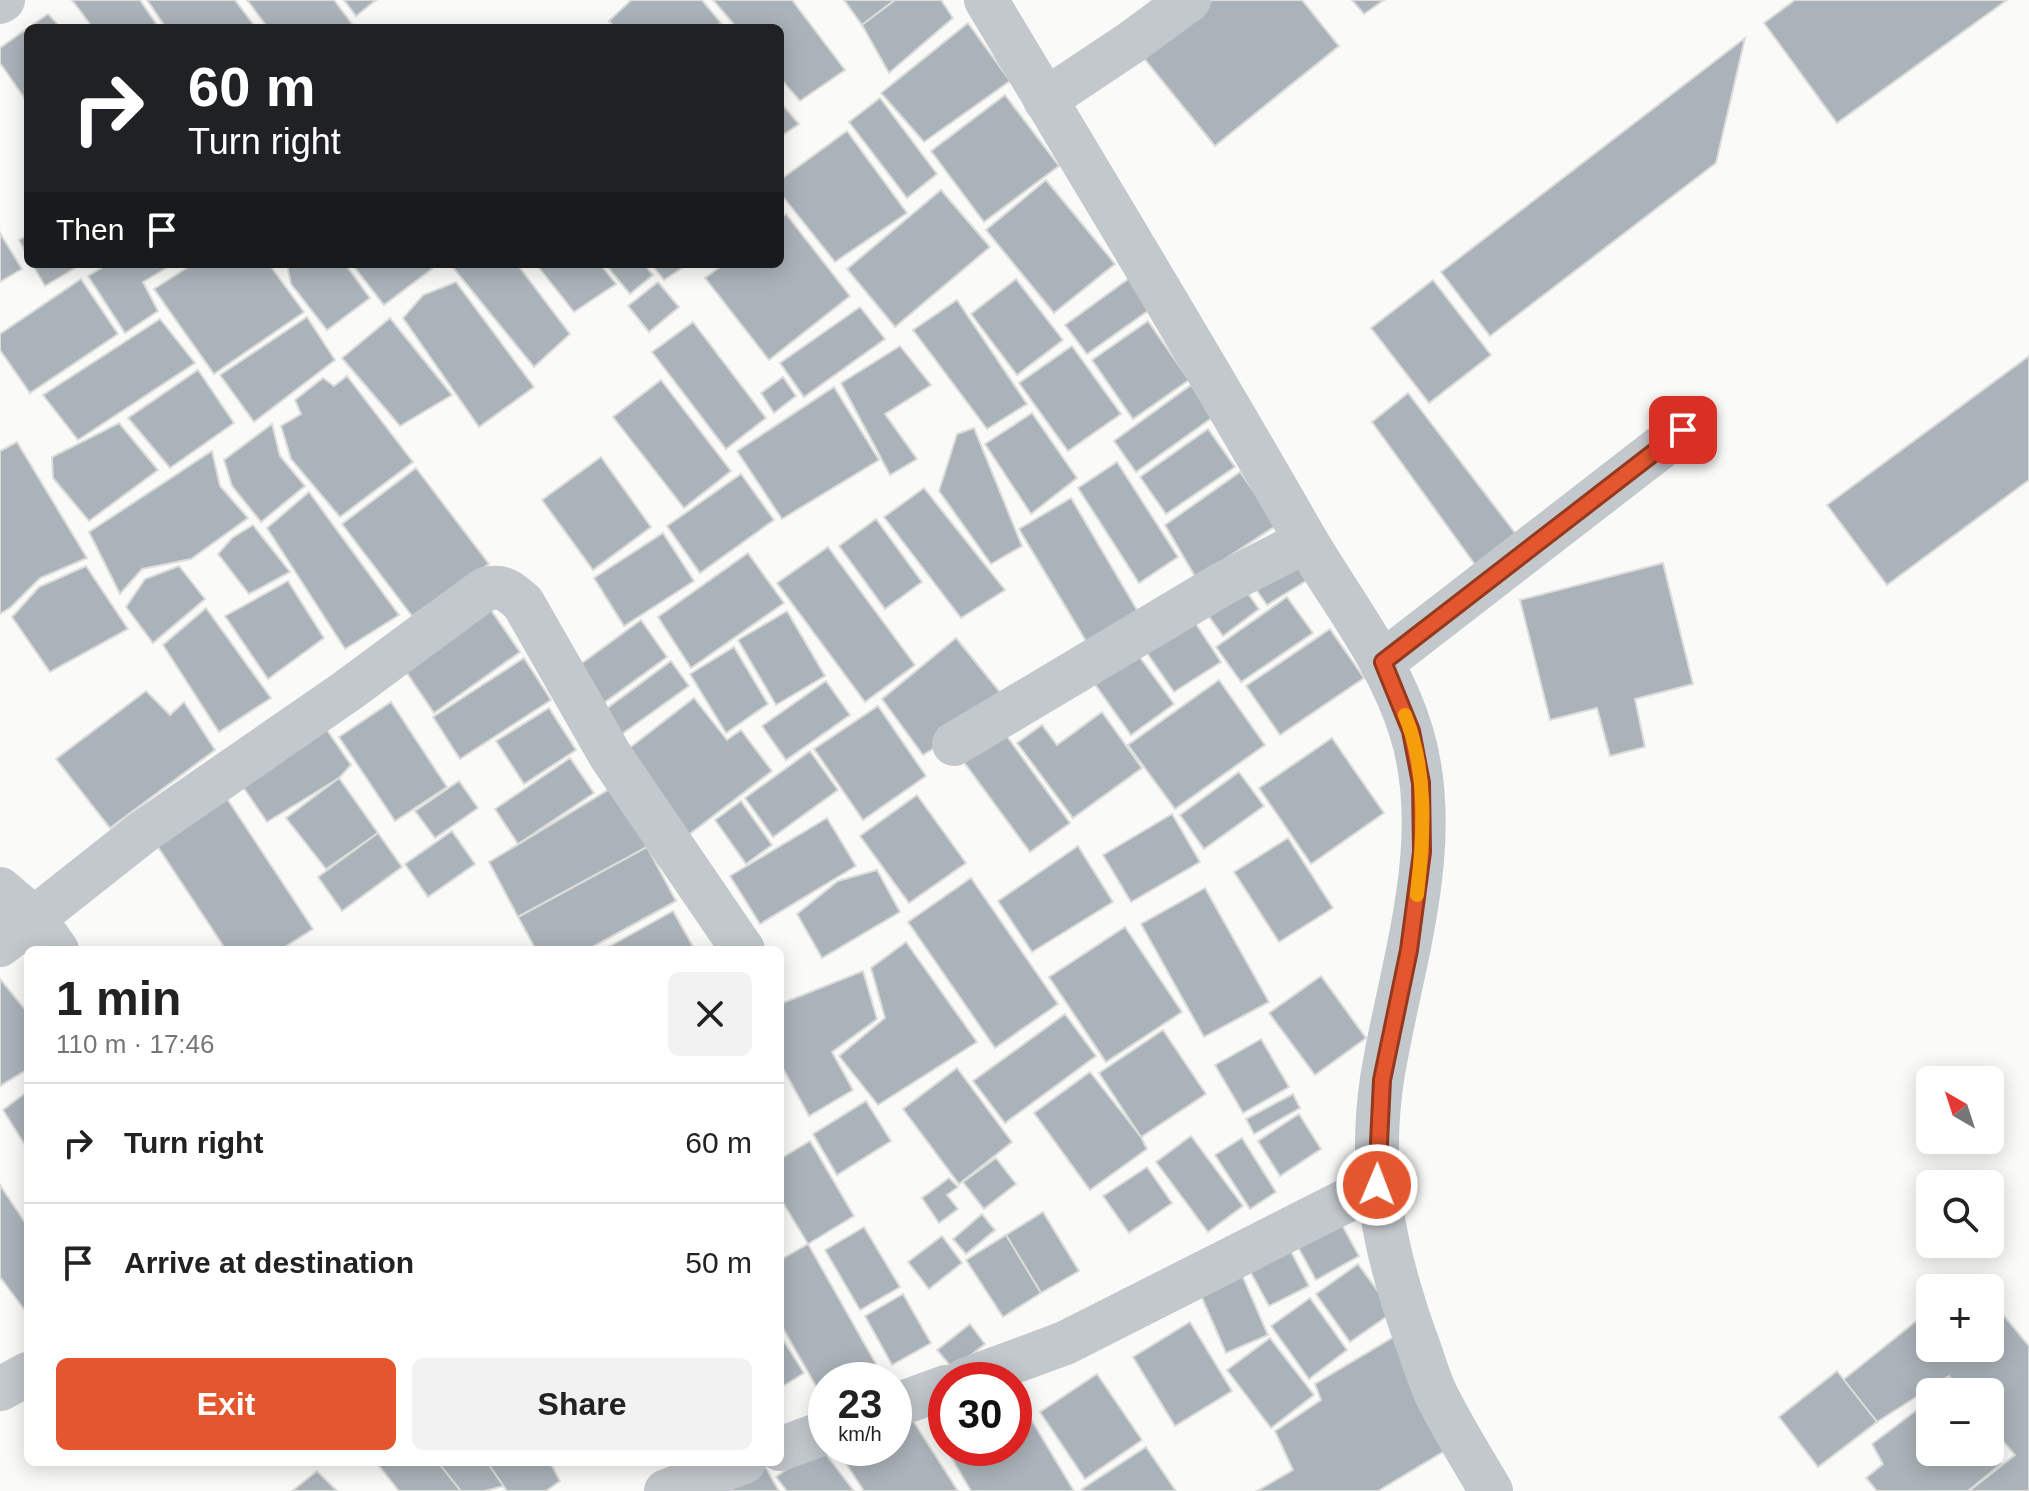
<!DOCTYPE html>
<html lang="en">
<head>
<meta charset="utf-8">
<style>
  body { margin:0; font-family:Helvetica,sans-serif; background:#f2f2f2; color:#222; height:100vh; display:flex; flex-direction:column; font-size:30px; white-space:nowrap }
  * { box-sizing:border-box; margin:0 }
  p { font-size:26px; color:#767676 }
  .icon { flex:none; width:44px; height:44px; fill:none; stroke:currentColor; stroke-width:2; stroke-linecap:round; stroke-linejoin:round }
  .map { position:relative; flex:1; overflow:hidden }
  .side { position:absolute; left:24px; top:946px; width:760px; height:520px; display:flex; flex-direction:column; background:#fff; border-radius:12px; box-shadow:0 4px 20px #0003 }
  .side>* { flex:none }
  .guide { position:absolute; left:24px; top:24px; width:760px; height:244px; border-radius:12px; box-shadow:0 4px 20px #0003; background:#202124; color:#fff; overflow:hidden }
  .needle { width:52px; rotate:321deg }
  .controls { position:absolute; left:1916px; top:1066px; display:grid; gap:16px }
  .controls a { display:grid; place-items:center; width:88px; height:88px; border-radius:12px; background:#fff; box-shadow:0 4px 20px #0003; font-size:40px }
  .speed { position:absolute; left:808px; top:1362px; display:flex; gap:16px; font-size:40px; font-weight:700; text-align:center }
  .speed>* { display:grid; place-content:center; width:104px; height:104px; border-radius:50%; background:#fff; box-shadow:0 4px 20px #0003; line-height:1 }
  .speed small { font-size:20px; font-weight:400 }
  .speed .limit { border:12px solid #d22; background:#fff; color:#111 }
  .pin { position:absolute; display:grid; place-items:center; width:68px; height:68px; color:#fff; margin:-34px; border-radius:16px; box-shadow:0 4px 12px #0006 }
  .me { position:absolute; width:88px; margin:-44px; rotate:1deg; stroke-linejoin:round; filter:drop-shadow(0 0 6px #0008) }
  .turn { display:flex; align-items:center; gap:28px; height:168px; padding:0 32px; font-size:36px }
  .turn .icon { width:104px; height:104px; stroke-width:2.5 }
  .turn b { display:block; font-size:56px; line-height:68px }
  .then { display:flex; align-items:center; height:76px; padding:0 32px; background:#0003; gap:16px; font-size:30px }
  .round { display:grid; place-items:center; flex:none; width:84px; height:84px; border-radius:12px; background:#f2f2f2 }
  .head { display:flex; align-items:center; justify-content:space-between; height:136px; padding:0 32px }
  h1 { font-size:48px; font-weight:700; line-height:60px }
  .button { display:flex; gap:16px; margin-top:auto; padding:16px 32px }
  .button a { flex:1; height:92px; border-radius:12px; background:#e4572e; color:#fff; font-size:32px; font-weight:700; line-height:92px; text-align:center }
  .button a+a { background:#f2f2f2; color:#222 }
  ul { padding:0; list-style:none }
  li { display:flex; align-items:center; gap:24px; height:120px; padding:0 32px; border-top:2px solid #e0e0e0 }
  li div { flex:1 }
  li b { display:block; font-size:30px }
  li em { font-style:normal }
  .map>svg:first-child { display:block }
</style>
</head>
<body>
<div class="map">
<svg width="2029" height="1491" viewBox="0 0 2029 1491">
  <rect width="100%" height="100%" fill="#fafaf8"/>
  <g fill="#aab3b9" stroke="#dcdcda" stroke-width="2">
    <polygon points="72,0 140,0 159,28 93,28"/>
    <polygon points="147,0 235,0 256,28 166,28"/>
    <polygon points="247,0 334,0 355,28 268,28"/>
    <polygon points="344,0 376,0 356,16"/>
    <polygon points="631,0 702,0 721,23 714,28 615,28 609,21"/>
    <polygon points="713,0 792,0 845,70 800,101 780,78 780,28 737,28"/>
    <polygon points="844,0 895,0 862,25"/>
    <polygon points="895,0 941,0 953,18 889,73 862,25"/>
    <polygon points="1212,0 1302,0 1339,46 1215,146 1142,56"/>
    <polygon points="1352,0 1384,0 1364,14"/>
    <polygon points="1795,0 2007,0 1837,123 1764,23"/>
    <polygon points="48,14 61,28 28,28"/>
    <polygon points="968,23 1010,81 924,142 881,93"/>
    <polygon points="28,28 28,103 0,63 0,48"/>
    <polygon points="1745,38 1716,163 1490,336 1441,272"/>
    <polygon points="1005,95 1059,166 984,222 931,151"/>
    <polygon points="880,98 937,174 907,198 849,122"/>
    <polygon points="780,102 799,124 780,137"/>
    <polygon points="847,131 907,213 835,262 780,193 780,180"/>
    <polygon points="1046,180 1115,264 1054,313 986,230"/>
    <polygon points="941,190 990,247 895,327 847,269"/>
    <polygon points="786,214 850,296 769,360 705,278 724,264 780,264 780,219"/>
    <polygon points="0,233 22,269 0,282"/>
    <polygon points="28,235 28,257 19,240"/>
    <polygon points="32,264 82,264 45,286"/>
    <polygon points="108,264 173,264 143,282 158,311 125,333 88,276"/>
    <polygon points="193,264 269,264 304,312 214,374 154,289"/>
    <polygon points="287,264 345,264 370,298 327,330 291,284"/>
    <polygon points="352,264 428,264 432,269 384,305"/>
    <polygon points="450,264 517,264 570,334 534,367"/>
    <polygon points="536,264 600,264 616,284 574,312"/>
    <polygon points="605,264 644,264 653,275 630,294"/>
    <polygon points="651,264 683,264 685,266 664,280"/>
    <polygon points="1131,277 1152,308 1087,354 1065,325"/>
    <polygon points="81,279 118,334 30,393 0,350 0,334"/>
    <polygon points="1016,279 1063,340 1017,375 971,314"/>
    <polygon points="1433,280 1491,355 1429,403 1371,328"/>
    <polygon points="456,282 534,387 479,427 403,318 423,295"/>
    <polygon points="658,282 679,307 649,332 628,306"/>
    <polygon points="957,300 1027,404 987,429 913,330"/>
    <polygon points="860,307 885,339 804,397 780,363"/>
    <polygon points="307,317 335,360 254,422 220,375"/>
    <polygon points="390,318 452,395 400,426 342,358"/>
    <polygon points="160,319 195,363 78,440 43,395"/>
    <polygon points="1148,321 1189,380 1133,419 1092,360"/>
    <polygon points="693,322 766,418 726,449 652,352"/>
    <polygon points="900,346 931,385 885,414 917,459 890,475 841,383"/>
    <polygon points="1072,346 1121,414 1068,451 1019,383"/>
    <polygon points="2029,356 2029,480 1887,585 1827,505"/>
    <polygon points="198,370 234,423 170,468 128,418"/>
    <polygon points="347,376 413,462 340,517 291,459 281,426 301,414 295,400 323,378 334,386"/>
    <polygon points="783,377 796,396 774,413 761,393"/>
    <polygon points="661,380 731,471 684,508 613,417"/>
    <polygon points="1191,385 1213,417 1136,472 1114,441"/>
    <polygon points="834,387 879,460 782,519 737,451"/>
    <polygon points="1408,393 1519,538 1476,566 1372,422"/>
    <polygon points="1032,413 1077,478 1031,514 985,444"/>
    <polygon points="119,423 158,470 89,521 53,478 52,457"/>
    <polygon points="272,424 280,456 305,486 261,522 232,486 224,460"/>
    <polygon points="974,428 1022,546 991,564 939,491 957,434"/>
    <polygon points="1208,429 1235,467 1166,514 1140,477"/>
    <polygon points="17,442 87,558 40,578 11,607 0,614 0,451"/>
    <polygon points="212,451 220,486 248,518 191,559 142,569 120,594 89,532"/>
    <polygon points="601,457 651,527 593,570 542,500"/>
    <polygon points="1117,462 1178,557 1139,583 1078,488"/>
    <polygon points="416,468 489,564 412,616 342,524"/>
    <polygon points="1240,472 1277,525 1196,578 1165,525"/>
    <polygon points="741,474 774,520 700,573 667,526"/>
    <polygon points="924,488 1005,590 961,618 884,517"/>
    <polygon points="309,492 399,615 345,649 267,528"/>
    <polygon points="1071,498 1140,615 1089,646 1019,529"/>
    <polygon points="876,519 922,582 885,609 839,546"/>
    <polygon points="253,525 290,572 249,594 218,554 232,538"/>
    <polygon points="663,533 694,581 624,626 594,578"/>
    <polygon points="828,547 915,665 865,702 777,583"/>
    <polygon points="748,553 784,603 691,668 658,617"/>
    <polygon points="1291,558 1309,579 1267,605 1251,582"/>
    <polygon points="1663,563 1693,684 1635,699 1645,747 1610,756 1597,708 1550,720 1520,600"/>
    <polygon points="86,566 128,629 50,672 12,617 39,587"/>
    <polygon points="179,566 205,599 153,643 126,607 145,579"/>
    <polygon points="288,581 324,638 268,679 225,616"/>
    <polygon points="1241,584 1259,609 1223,636 1205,611"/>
    <polygon points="1287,597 1313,633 1241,682 1216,647"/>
    <polygon points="484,600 520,652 434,713 398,660"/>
    <polygon points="206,608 271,698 219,732 163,645"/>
    <polygon points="787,611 825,676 776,705 738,640"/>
    <polygon points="641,620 667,657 601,705 574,669"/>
    <polygon points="1194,621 1221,662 1174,692 1147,653"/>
    <polygon points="1330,629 1364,678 1280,735 1246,686"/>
    <polygon points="956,638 1008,702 923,755 882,699"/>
    <polygon points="734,647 768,704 726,733 690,674"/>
    <polygon points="1133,648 1174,704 1131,735 1091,679"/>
    <polygon points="524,658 551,700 460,759 433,717"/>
    <polygon points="671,661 689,686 619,736 602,712"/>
    <polygon points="1219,680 1265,745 1175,809 1128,745"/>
    <polygon points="826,681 850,715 786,760 762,726"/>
    <polygon points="146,691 170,715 184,702 215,750 110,828 56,759"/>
    <polygon points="694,698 727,740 741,730 772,771 687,836 623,753"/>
    <polygon points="391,702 447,787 395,821 339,737"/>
    <polygon points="878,706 926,776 863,820 814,749"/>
    <polygon points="549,708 576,750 524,784 496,741"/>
    <polygon points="1102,712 1142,768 1073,818 1017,743 1042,725 1057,745"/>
    <polygon points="318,717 351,765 339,778 267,822 241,784"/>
    <polygon points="1003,731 1070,823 1030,852 963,761"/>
    <polygon points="1332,738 1384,813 1311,864 1259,788"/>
    <polygon points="810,751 838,790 773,837 745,798"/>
    <polygon points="570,758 594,793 518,844 495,809"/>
    <polygon points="1239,772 1264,806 1204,849 1180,815"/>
    <polygon points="339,778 378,833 326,869 286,818"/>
    <polygon points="459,781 478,808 435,838 415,811"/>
    <polygon points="613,787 647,847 518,917 489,862"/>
    <polygon points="224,794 313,929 280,950 226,950 154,841"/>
    <polygon points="917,795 966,863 909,903 860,836"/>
    <polygon points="741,801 772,845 746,864 715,820"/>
    <polygon points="1172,814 1200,862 1131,902 1103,855"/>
    <polygon points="827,818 856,866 760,924 730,876"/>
    <polygon points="452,831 475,864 428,897 405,864"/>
    <polygon points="378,833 402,867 342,911 318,877"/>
    <polygon points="1288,838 1333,908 1279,942 1234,872"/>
    <polygon points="1078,846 1113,902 1032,952 998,901"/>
    <polygon points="647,847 676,901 587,950 536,950 518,917"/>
    <polygon points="877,870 900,912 822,958 797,914 838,881"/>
    <polygon points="971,878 1058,1004 995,1048 908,922"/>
    <polygon points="1205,888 1269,1002 1204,1037 1141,924"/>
    <polygon points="673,911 695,950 603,950"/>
    <polygon points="1125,927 1182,1012 1106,1062 1049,977"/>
    <polygon points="906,942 977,1042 878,1105 839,1056 885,1018 871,968"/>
    <polygon points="863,971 877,1019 832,1052 853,1090 809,1116 780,1063 780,1004"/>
    <polygon points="1321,976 1366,1038 1315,1075 1269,1013"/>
    <polygon points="0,979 28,1013 28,1069 0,1086"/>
    <polygon points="1065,1014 1096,1056 1005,1123 973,1081"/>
    <polygon points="1163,1030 1206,1094 1141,1137 1099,1073"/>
    <polygon points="1261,1039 1289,1087 1243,1113 1215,1065"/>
    <polygon points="957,1068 1012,1142 959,1184 903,1109"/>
    <polygon points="1090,1072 1141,1137 1147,1149 1090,1190 1034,1113"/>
    <polygon points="28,1091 28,1150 3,1110"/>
    <polygon points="1293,1094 1300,1108 1254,1134 1246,1119"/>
    <polygon points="866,1101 891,1141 837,1175 813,1134"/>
    <polygon points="1299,1114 1321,1149 1280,1176 1258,1141"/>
    <polygon points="1191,1136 1243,1206 1208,1232 1156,1162"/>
    <polygon points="1242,1138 1276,1192 1250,1209 1215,1155"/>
    <polygon points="810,1141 854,1216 808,1244 780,1198 780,1159"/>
    <polygon points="996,1158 1016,1184 984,1209 963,1182"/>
    <polygon points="1147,1167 1172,1203 1129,1233 1103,1196"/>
    <polygon points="949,1178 958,1187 947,1195 958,1209 939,1223 922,1198"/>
    <polygon points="0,1185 28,1227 27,1313 0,1277"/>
    <polygon points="1043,1212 1079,1271 1041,1293 1006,1235"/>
    <polygon points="982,1214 995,1230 966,1254 953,1239"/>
    <polygon points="1336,1214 1359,1256 1316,1280 1293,1238"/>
    <polygon points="864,1227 900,1287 860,1310 825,1250"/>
    <polygon points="1006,1235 1041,1293 1003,1317 966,1260"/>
    <polygon points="942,1236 962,1263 929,1289 908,1262"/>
    <polygon points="1286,1242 1309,1286 1269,1306 1245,1262"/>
    <polygon points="808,1244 876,1364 847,1380 826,1380 826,1392 821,1395 780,1323 780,1260"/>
    <polygon points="1358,1264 1393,1312 1350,1342 1316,1294"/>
    <polygon points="1238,1266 1268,1335 1226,1353 1196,1284"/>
    <polygon points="1971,1277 1981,1288 1958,1288"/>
    <polygon points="903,1294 931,1343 892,1365 865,1316"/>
    <polygon points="1310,1298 1347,1350 1309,1379 1271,1326"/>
    <polygon points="1990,1299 2029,1346 2029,1491 1969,1491 2015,1455 1990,1426 1990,1392 1962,1392 1949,1376 1877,1422 1843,1380 1930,1310 1930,1348 1990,1348"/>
    <polygon points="1190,1322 1232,1391 1175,1426 1133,1357"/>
    <polygon points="970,1324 985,1344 953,1369 937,1350"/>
    <polygon points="780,1335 804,1373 780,1388"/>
    <polygon points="1397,1335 1451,1447 1378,1491 1257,1491 1293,1470 1275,1431 1321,1400 1315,1384"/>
    <polygon points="1270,1338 1314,1395 1271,1428 1227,1370"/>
    <polygon points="1837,1371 1877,1422 1818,1467 1779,1417"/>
    <polygon points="1097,1374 1142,1440 1085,1479 1040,1412"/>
    <polygon points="1014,1391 1074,1491 971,1491 937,1433 946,1427 946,1448 1014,1448"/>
    <polygon points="1930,1400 1930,1452 1990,1450 2001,1464 1968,1491 1877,1491 1866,1478 1883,1464 1872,1444"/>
    <polygon points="912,1419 958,1491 864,1491 845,1462 868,1448 894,1448 894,1431"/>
    <polygon points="819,1445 854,1491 787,1491 776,1477"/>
    <polygon points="1146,1447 1176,1491 1084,1491 1082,1489"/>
    <polygon points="376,1462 438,1462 461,1491 399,1491"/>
    <polygon points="438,1462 487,1462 504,1486 485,1491 461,1491"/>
    <polygon points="487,1462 550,1462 560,1481 546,1491 507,1491"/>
    <polygon points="765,1466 779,1491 726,1491"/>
    <polygon points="317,1471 337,1491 292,1491"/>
  </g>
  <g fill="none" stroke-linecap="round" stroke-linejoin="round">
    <g stroke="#c3c8cc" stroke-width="44">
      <path d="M986 0C1093 179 1201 356 1304 537 1341 601 1389 659 1411 731 1446 844 1400 967 1382 1079 1368 1173 1384 1249 1415 1337 1423 1357 1428 1379 1438 1398 1454 1430 1473 1460 1491 1491"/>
      <polyline points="0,2 3,0"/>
      <polyline points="1045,100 1132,42 1189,0"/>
      <polyline points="1383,662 1683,430"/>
      <polyline points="954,744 1224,583 1306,541"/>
      <polyline points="0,889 34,918 57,950"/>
      <path d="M0 945 143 832 347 691 485 589C503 585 510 591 523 603L610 755 743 950"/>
      <polyline points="965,1380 1065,1343 1377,1185"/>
      <polyline points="0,1389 28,1374"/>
      <polyline points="894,1406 946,1387"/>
      <polyline points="780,1449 826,1432"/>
      <polyline points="666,1491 744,1462"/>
    </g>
  </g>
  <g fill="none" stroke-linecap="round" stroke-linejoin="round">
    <g stroke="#94391e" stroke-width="20">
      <polyline id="route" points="1377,1185 1382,1080 1409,950 1422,852 1421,783 1411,731 1383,662 1683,430"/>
    </g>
    <use href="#route" stroke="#e4572e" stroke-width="14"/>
    <path stroke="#f59e0b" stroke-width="14" d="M1405 715C1428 772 1424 836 1417 895"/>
  </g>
</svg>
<div class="controls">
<a><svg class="needle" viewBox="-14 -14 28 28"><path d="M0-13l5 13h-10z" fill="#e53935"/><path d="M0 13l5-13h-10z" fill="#767676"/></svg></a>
<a><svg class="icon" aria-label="search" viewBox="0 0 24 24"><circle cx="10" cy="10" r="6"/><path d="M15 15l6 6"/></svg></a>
<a>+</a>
<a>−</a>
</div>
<div class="speed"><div>23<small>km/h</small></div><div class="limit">30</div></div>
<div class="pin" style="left:1683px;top:430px;background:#d93025"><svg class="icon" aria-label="arrive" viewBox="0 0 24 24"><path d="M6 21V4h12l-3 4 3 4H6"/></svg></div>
<svg class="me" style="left:1377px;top:1185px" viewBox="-20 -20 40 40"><circle r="17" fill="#e4572e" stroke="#fff" stroke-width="3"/><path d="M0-11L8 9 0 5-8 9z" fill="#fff"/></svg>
<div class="guide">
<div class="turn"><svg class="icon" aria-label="right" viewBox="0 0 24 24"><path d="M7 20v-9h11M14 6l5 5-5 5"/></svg><div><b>60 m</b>Turn right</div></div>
<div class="then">Then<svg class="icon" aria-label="arrive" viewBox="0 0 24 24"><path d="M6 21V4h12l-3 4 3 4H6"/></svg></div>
</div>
<section class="side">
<div class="head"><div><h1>1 min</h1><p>110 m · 17:46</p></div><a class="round"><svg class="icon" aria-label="close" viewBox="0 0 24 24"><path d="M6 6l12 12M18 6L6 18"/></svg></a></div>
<ul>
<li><svg class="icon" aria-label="right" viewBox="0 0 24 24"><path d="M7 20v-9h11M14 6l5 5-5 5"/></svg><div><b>Turn right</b></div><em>60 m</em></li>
<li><svg class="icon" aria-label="arrive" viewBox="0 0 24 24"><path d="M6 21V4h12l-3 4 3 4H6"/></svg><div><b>Arrive at destination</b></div><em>50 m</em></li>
</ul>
<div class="button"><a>Exit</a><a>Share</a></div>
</section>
</div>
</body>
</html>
